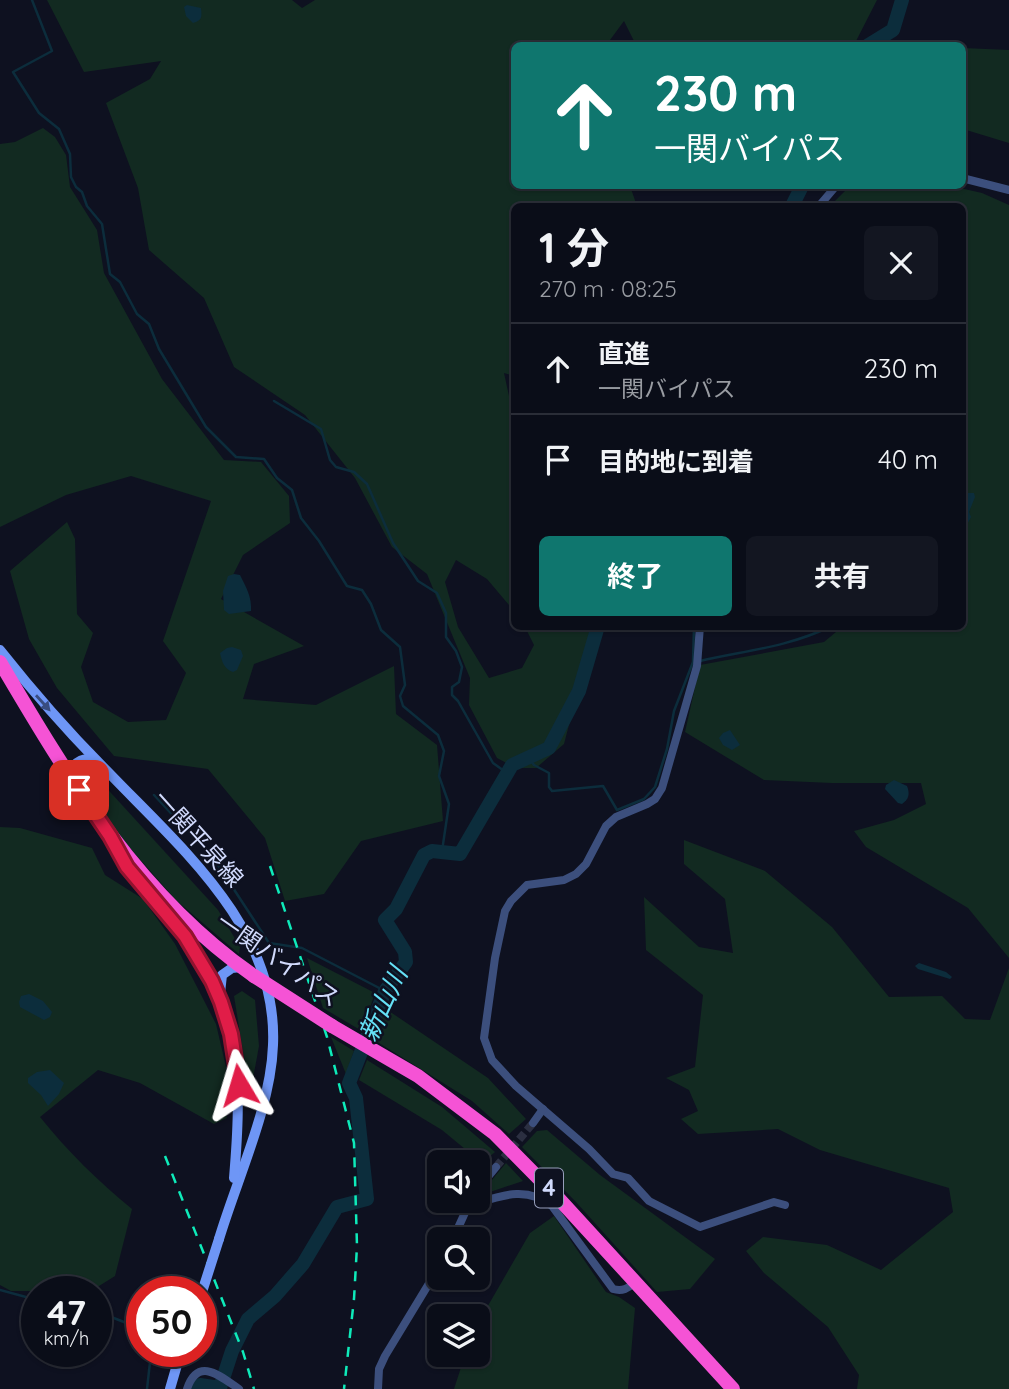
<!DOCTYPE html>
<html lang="ja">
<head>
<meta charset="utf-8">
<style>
  body { margin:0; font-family:Quicksand,"Noto Sans JP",sans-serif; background:#131621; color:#f1f3f6; height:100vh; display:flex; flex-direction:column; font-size:26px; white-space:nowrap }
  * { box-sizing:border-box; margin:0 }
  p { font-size:23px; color:#999ca2 }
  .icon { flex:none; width:38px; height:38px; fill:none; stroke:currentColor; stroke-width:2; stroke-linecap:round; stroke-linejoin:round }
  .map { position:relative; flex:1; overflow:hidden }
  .panel { position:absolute; left:511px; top:203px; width:455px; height:427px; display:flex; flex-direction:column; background:#0a0d18; border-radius:10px; box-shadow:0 2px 5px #0004,0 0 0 2px #2a2d37 }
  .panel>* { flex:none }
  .top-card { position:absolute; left:511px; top:42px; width:455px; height:147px; border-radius:10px; box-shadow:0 2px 5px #0004,0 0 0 2px #2a2d37; background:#0f766e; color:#fff; overflow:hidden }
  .fabs { position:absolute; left:427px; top:1150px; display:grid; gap:14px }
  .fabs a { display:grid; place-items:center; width:63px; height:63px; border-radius:10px; background:#0a0d18; box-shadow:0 2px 5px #0004,0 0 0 2px #2a2d37; font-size:35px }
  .speed { position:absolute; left:21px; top:1276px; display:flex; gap:14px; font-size:35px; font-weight:700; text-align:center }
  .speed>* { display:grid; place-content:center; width:91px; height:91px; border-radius:50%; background:#0a0d18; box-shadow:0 2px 5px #0004,0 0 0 2px #2a2d37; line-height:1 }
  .speed small { font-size:18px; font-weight:400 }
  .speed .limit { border:10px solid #d22; background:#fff; color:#111 }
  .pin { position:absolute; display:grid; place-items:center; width:60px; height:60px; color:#fff; margin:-30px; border-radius:14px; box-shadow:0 4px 10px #0006 }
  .me { position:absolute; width:77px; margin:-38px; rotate:353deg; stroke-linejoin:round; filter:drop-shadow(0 0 5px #0008) }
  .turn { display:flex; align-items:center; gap:24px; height:147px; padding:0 28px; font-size:32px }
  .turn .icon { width:91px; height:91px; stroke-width:2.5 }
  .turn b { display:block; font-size:49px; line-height:60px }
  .round { display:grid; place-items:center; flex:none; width:74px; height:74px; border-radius:10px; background:#131621 }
  .head { display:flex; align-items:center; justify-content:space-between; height:119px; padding:0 28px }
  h1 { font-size:42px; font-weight:700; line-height:52px }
  .action { display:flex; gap:14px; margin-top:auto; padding:14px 28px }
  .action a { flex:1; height:80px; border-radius:10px; background:#0f766e; color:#fff; font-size:28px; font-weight:700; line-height:80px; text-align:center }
  .action a+a { background:#131621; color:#f1f3f6 }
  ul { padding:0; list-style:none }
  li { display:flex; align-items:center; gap:21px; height:91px; padding:0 28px; border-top:2px solid #2a2d37 }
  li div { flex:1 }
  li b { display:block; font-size:26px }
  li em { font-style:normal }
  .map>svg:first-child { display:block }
</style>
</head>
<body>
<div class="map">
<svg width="1009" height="1389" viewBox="0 0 1009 1389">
  <rect width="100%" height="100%" fill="#0e1120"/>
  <g fill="#122a21">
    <polygon points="47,0 292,0 302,8 315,0 877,0 854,45 636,45 624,21 610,40 611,45 514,46 514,186 630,186 637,206 514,206 514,376 504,373 514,419 514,611 487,579 456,560 445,582 458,627 489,678 522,668 534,645 525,627 599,627 576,687 571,717 564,744 536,768 516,768 497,758 469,705 470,678 427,574 392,547 355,478 305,415 234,367 204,298 149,250 138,188 106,103 150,79 161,61 84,72"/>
    <polygon points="963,48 1009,50 1009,143 963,129"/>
    <polygon points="43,128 55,137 66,155 70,187 97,230 104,273 162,379 224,460 261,462 289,496 290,523 243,555 221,599 304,646 254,664 243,699 316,705 394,666 396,714 437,745 443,821 361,841 324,894 285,901 265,838 208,769 114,756 57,688 29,639 10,571 67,522 75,539 77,614 93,633 81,667 93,702 128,722 166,720 186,673 163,641 211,501 131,476 66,495 0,527 0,144 15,142"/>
    <polygon points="850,186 951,186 982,193 1009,205 1009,958 968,908 866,847 854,831 894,820 926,804 921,783 832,783 764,780 685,732 700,665 824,642 842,627 962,626 962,206 830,206"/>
    <polygon points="101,782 218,910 240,947 239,954 176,900 123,840 94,800 91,785"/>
    <path d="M0 827 20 828 92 848 105 875 143 899 175 944 216 1024 226 1067 223 1105 227 1118 214 1124 140 1083 98 1070 40 1117C68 1152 98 1181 132 1209L115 1276 91 1291H11L0 1285Z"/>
    <polygon points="684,840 765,871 832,927 889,997 942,996 965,1019 990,1020 1009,968 1009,1389 857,1389 859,1375 828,1327 764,1273 746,1251 763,1237 827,1245 881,1270 953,1212 949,1188 820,1150 778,1129 698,1134 681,1119 698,1111 689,1090 666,1078 695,1067 703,995 646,950 644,897 699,947 733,953 725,899 684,864"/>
    <polygon points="307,958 375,993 362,1031 323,1008"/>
    <polygon points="242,991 255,1000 259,1046 250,1095 234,996"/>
    <polygon points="386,1009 488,1078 526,1119 509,1134 472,1101 371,1038"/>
    <polygon points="331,1037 354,1051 346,1074"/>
    <polygon points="367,1060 442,1107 495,1152 482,1163 442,1130 359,1080"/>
    <polygon points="547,1130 600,1175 715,1259 690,1289 657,1292 576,1202 522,1147 537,1131"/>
    <polygon points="506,1163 523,1181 490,1192 486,1187"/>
    <polygon points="554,1216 606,1292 619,1297 635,1308 628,1389 454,1389 465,1355 478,1354 478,1323 530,1233"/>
  </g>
  <g fill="#0c2d3c">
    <path d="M187 5 201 8C202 18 202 20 193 23L186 16 184 7Z"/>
    <polygon points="966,493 974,493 975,497 969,512 971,517 963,532 963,497"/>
    <path d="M234 574 240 575C246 587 252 597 251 611L229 614 224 610 223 591 228 576Z"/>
    <path d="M232 647 241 650 243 656 237 670 233 672C224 669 222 662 220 653L227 648Z"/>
    <polygon points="730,730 740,745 732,750 723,745 719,738 723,733"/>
    <path d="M894 780 907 786C910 794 909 799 902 804L898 803 885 789 886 785Z"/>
    <polygon points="919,963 946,972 952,977 950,979 918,969 915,966"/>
    <polygon points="29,994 43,1001 52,1012 50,1017 44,1020 20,1007 19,1002 21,996"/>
    <polygon points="50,1070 64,1083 59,1094 48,1106 41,1095 28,1083 28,1078 37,1072"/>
  </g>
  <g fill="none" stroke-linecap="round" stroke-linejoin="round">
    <g stroke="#0c2d3c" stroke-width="2.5">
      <polyline points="32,0 52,51 13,72 39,113 59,129 70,154 71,177 76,187 82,192 87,206 102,224 110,274 120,282 137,314 149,324 159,349 206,427 236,457 264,459 277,478 292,490 301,518 319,541 347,586 362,590 371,604 381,630 400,647 405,685 400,696 403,706 438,735 444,751 439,776 449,804 442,851"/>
      <polyline points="274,401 321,429 330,460 336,467 354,472 367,484 393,543 418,581 437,593 446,613 446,637 456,651 462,667 459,682 452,687 452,695 458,701 493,763 507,773"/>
      <path d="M700 661C748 650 785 648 832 626"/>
      <polyline points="528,757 534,765 549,773 549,787 552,791 603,786 617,810 644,799 655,787 667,749 674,711 693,662 694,626"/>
      <polyline points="154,795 216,862 269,943 302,948 385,991"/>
      <polyline points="0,1290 37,1300"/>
      <polyline points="96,1311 134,1326 142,1333"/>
      <polyline points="147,1389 150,1362 148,1351"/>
    </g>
    <g stroke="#0c2d3c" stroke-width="14">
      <polyline points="867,46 893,30 902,0"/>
      <polyline points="792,206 802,186"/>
      <polyline points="195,1389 200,1385 220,1388 232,1351 248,1319 275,1296 303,1264 337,1207 367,1199 356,1098 349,1083 385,991 406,962 405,952 385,920 396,909 424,855 432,851 460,854 512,765 549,748 579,691 598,626"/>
    </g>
    <polyline stroke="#2b2f41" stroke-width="8" stroke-dasharray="8 4" stroke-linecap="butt" points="496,1167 533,1123"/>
    <g stroke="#3c4f7d" stroke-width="8">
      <polyline points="962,178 1009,190"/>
      <polyline points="819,206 836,186"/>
      <polyline points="700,626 697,666 662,788 655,799 647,804 616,817 606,826 586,864 576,874 564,880 527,885 511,901 505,911 495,958 484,1038 492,1060 516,1086 589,1149 613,1174 628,1178 649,1201 700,1227 774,1202 785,1205"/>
      <polyline points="533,1123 543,1109"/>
      <polyline points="478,1189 496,1167"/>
      <path d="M453 1239 468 1206C498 1197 525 1184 552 1206L613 1289C623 1292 628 1288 636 1282"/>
      <path d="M187 1389C198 1356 220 1376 239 1389"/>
      <polyline points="378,1389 379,1369 385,1356 439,1267"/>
    </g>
    <g stroke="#6e96f6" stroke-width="10">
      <path d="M0 650C34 693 70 734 109 773 182 849 278 929 273 1045 271 1107 237 1179 219 1239"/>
      <path d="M68 774C75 761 85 755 98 763"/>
      <path d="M119 852C136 884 164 907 185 936 242 1017 242 1084 234 1178"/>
      <polyline points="220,993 222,975 232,968 241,967"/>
      <polyline points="170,1389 181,1351"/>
    </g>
    <g stroke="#f553d5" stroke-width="14">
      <path d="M0 662C70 781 139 896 254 976"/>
      <polyline points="332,1026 418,1076 495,1134 560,1200 733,1389"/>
    </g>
    <g stroke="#0eebba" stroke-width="2.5" stroke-dasharray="10 9" stroke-linecap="butt">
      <polyline points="270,866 327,1037 354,1143 357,1246 354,1299 344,1389"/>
      <polyline points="165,1156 243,1352 254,1389"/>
    </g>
    <polyline stroke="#6e96f6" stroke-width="10" points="203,1289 219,1239"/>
    <polyline stroke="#f553d5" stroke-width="14" points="254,976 332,1026"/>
  </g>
  <defs><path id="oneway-solid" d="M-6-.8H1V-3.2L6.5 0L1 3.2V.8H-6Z" transform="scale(1.75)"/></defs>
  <use fill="#394d80" href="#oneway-solid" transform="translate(43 703) rotate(48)"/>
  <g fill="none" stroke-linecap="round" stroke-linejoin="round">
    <g stroke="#92132f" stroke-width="18">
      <polyline id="route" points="79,790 110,836 127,867 185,936 212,981 221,1002 231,1034 239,1085"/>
    </g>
    <use href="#route" stroke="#e11d48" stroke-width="12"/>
  </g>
  <g text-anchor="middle" stroke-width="5" stroke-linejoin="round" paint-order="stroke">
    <rect fill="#0e1120" stroke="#969eba" stroke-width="2" x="535" y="1168.5" width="28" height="39" rx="5"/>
    <g font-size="23" font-weight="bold" fill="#d1dafc">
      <text x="549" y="1196">4</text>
    </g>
    <g font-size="24" fill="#d1dafc" stroke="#0e1120">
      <text transform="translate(198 839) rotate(48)" y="8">一関平泉線</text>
      <text transform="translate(278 960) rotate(35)" y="8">一関バイパス</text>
    </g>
    <g font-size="26" font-style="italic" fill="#65e1f6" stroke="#0e1120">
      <text transform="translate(383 1004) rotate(-65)" y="9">新山川</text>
    </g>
  </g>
</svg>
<div class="fabs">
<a><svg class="icon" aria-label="sound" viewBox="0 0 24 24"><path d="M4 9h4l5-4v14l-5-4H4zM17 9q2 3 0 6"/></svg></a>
<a><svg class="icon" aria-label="search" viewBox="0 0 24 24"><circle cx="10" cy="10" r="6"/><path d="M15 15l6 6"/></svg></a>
<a><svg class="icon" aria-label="layers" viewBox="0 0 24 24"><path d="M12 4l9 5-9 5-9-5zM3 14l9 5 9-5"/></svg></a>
</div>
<div class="speed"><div>47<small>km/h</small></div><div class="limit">50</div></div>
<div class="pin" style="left:79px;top:790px;background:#d93025"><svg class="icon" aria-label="arrive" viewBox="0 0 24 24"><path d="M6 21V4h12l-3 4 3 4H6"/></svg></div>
<svg class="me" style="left:239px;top:1085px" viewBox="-20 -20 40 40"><path d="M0-17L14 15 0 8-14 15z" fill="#e11d48" stroke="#fff" stroke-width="4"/></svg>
<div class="top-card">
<div class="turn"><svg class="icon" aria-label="ahead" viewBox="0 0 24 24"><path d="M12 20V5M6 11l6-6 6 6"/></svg><div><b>230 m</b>一関バイパス</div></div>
</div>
<section class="panel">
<div class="head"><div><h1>1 分</h1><p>270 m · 08:25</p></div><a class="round"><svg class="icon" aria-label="close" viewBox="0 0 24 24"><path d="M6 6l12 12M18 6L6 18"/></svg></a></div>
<ul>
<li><svg class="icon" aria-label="ahead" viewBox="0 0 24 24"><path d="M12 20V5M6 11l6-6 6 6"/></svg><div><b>直進</b><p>一関バイパス</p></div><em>230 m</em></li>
<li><svg class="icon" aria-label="arrive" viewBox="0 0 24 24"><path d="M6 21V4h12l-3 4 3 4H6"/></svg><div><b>目的地に到着</b></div><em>40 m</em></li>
</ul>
<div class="action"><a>終了</a><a>共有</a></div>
</section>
</div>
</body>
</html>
